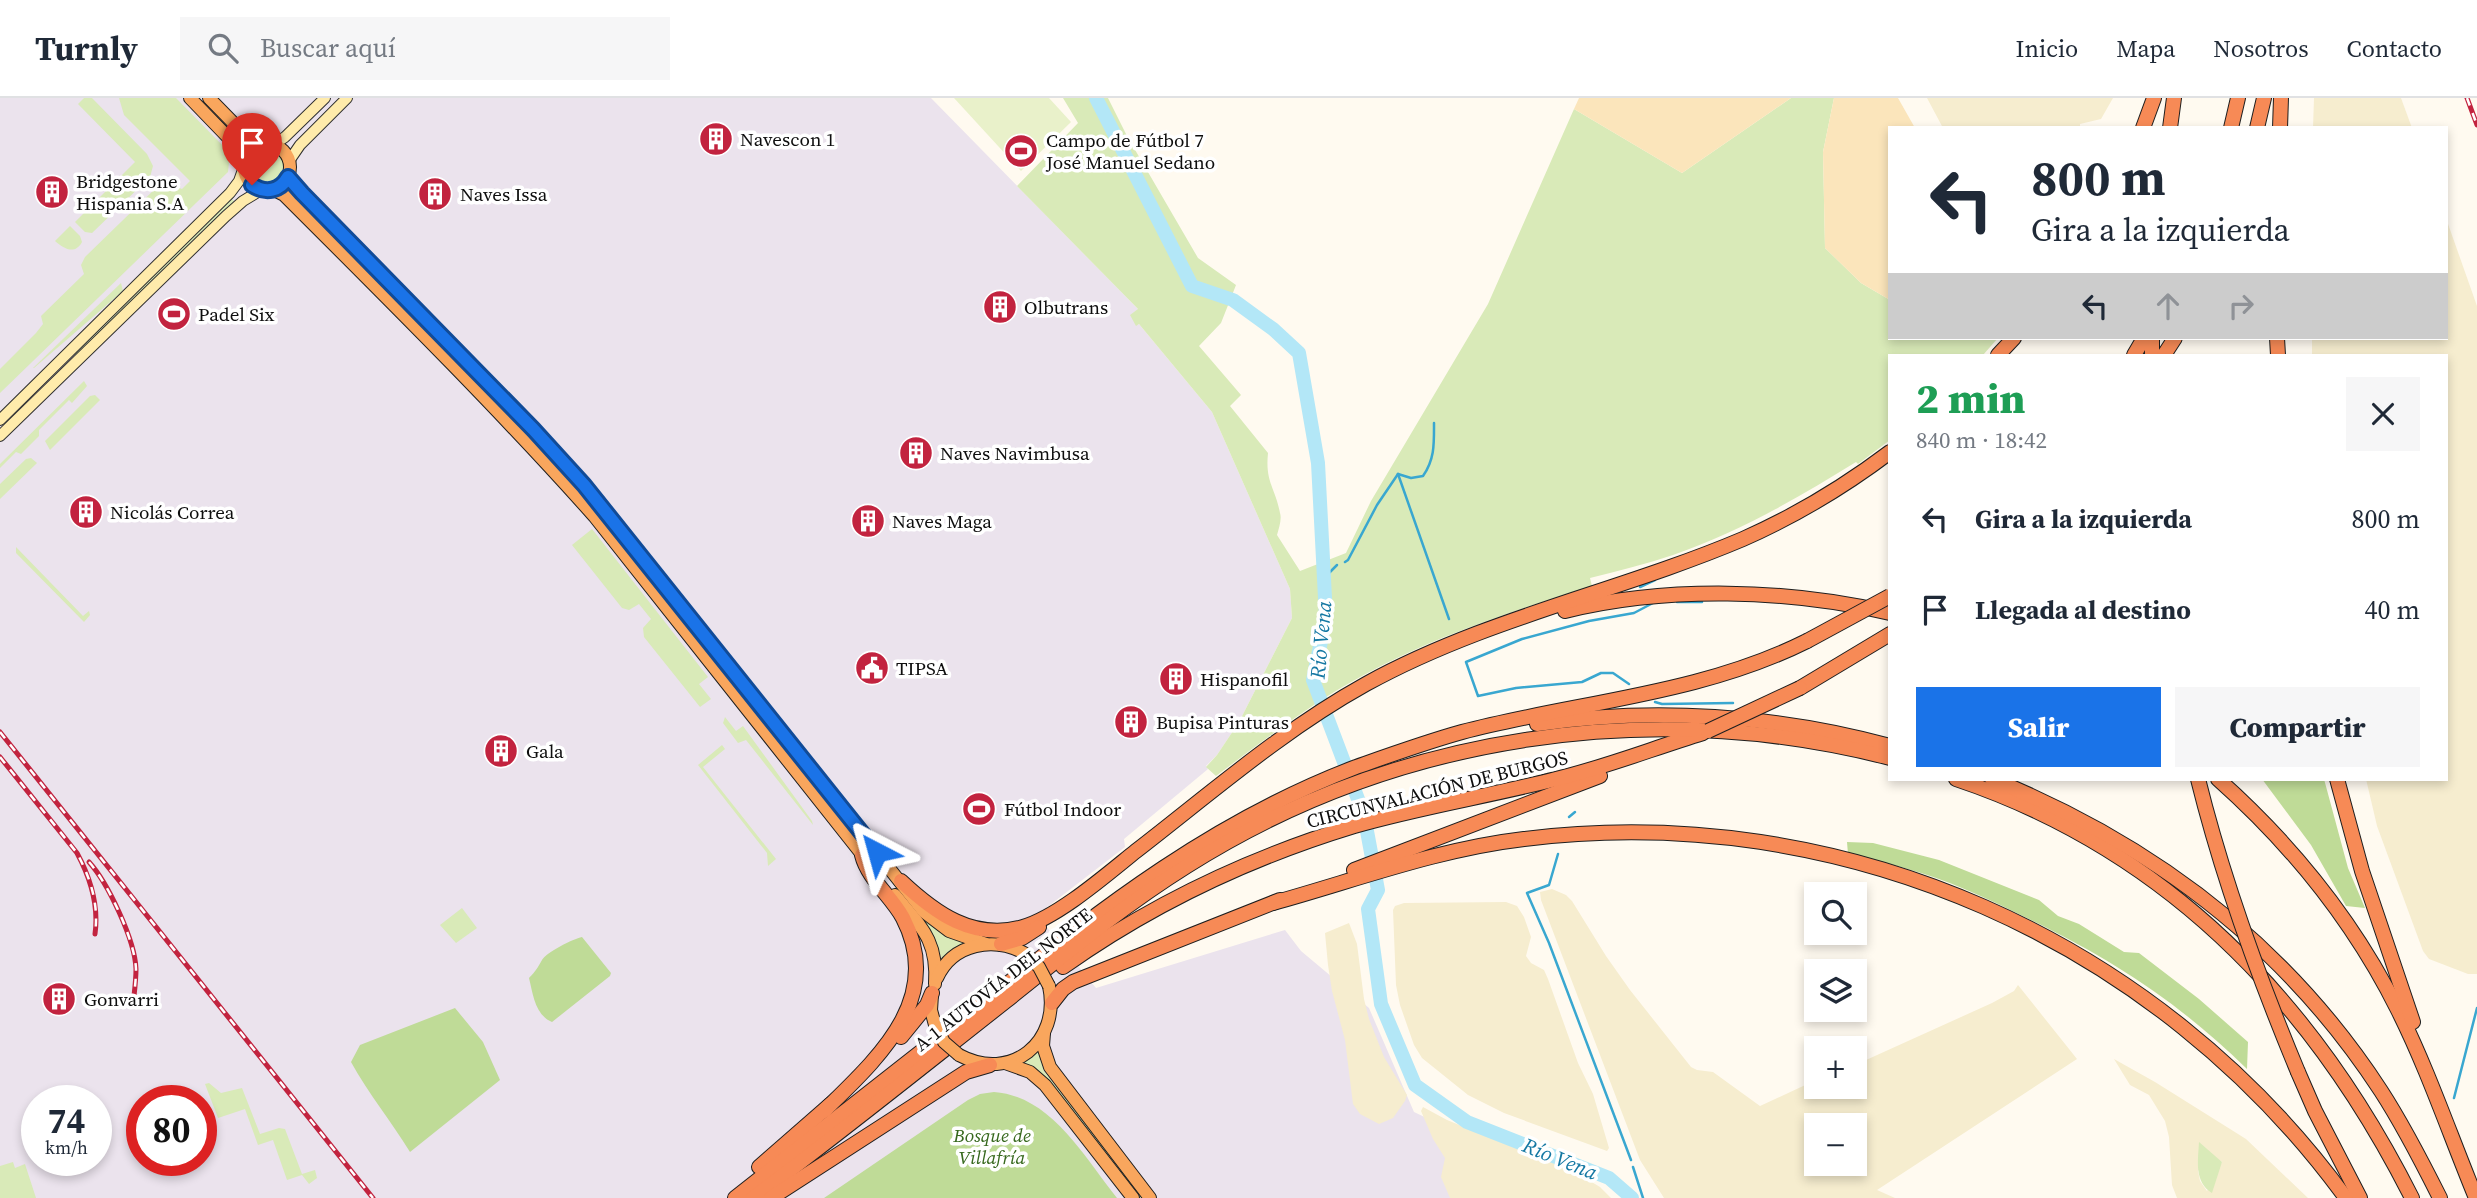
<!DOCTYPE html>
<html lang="es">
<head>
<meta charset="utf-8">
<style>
  body { margin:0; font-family:"Source Serif 4",serif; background:#f6f6f7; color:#1f2937; height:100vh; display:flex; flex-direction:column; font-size:26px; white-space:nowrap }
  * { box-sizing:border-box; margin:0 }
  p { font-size:23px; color:#747a83 }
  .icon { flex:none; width:38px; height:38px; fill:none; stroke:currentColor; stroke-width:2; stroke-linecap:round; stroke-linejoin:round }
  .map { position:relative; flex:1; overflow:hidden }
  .side { position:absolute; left:1888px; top:256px; width:560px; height:427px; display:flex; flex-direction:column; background:#fff; border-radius:0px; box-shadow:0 4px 10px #0003 }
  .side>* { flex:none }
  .banner { position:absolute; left:1888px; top:28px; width:560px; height:214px; border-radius:0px; box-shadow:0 4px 10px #0003; background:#fff; color:#1f2937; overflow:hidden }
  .tools { position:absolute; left:1804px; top:784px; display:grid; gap:14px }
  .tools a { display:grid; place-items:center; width:63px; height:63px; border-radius:0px; background:#fff; box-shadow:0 4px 10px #0003; font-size:35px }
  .speed { position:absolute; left:21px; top:987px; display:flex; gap:14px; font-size:35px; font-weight:700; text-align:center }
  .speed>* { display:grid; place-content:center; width:91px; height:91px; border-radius:50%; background:#fff; box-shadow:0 4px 10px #0003; line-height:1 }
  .speed small { font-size:18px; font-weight:400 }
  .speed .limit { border:10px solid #d22; background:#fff; color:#111 }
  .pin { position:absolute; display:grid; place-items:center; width:60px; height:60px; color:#fff; margin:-72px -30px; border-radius:50% 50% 50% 0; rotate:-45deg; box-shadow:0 0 7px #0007 }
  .pin .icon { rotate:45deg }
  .me { position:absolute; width:77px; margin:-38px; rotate:321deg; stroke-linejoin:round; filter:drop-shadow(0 0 5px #0008) }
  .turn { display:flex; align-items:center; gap:24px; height:147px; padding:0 28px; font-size:32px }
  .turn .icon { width:91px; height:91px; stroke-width:2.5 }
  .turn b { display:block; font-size:49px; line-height:60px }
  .lanes { display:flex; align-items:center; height:66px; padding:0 28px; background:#0003; justify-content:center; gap:35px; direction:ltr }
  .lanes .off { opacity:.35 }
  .round { display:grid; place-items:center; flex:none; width:74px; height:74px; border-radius:0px; background:#f6f6f7 }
  .headline { display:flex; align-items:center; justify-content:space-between; height:119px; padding:0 28px }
  h1 { font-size:42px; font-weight:800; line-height:52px; color:#1e9e55 }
  .cta { display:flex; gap:14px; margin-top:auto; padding:14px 28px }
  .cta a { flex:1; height:80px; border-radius:0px; background:#1a73e8; color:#fff; font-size:28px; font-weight:800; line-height:80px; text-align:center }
  .cta a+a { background:#f6f6f7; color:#1f2937 }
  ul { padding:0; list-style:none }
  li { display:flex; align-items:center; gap:21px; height:91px; padding:0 28px }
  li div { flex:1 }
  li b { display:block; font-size:26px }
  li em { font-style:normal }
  header { display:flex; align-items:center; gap:42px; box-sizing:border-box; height:98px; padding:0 35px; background:#fff; border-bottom:2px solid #e0e1e3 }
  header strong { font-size:33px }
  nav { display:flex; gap:38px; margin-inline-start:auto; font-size:24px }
  .search { width:490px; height:63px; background:#f6f6f7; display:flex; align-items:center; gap:18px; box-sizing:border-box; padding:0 24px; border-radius:0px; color:#747a83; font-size:26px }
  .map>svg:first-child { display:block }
</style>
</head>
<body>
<header>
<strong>Turnly</strong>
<div class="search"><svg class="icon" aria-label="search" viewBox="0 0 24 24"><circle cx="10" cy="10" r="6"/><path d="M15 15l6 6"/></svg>Buscar aquí</div>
<nav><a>Inicio</a><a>Mapa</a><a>Nosotros</a><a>Contacto</a></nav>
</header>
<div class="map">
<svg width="2477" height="1100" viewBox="0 0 2477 1100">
  <rect width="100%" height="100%" fill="#fffaf0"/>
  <path fill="#ebe3ed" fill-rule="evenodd" d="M0 0H931L1138 211 1137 227 1139 226 1212 314 1290 491 1292 520 1239 624 1217 657 1206 668 1208 671 1124 741 1125 749 1037 817 1096 890 1285 832 1301 853 1369 910 1414 1014 1560 1083 1582 1100H0ZM37 1003H96V1062H37ZM142 1003H201V1062H142Z"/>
  <g fill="#f6edcf" fill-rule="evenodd">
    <polygon points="1927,0 2113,0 2101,21 2080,26 2080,30 1943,30"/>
    <polygon points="2314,0 2401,0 2412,30 2313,30"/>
    <polygon points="2447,123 2477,208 2477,876 2468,876 2429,861 2423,853 2377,728 2366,681 2446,681 2446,257 2312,257 2312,240 2446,240"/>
    <path d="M1552 791 1566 797 1572 803 1606 858 1630 892 1691 969 1697 972 1713 974 1760 1008 1816 982V989H1855V967L1992 905 2014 893 2018 887 2077 961 1877 1092 1895 1100H1664L1640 1062 1541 802 1540 794ZM1816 1027H1855V1066H1816Z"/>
    <polygon points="1506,804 1517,808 1524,819 1531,839 1526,858 1531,865 1544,872 1548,881 1578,965 1593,996 1609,1050 1607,1053 1504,1015 1468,997 1422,960 1414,947 1400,907 1396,887 1393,812 1395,808 1404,805"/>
    <polygon points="1349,825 1357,846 1364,901 1369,921 1384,959 1407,997 1405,1003 1393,1020 1379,1026 1360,1016 1353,1006 1345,942 1332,893 1328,867 1325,835"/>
    <path d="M2114 961 2155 984 2246 1041 2308 1100H2177L2172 1087 2169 1039 2165 1023 2149 997 2130 987ZM2210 1055 2222 1064 2207 1093 2200 1083 2198 1073Z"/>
    <polygon points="1423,1009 1447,1022 1575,1074 1600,1089 1611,1100 1450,1100 1441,1079 1445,1060 1433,1041 1421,1013"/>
  </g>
  <g fill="#d9eab8">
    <polygon points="84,0 92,0 147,56 153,68 150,79 92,135 85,134 75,124 135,64 78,6"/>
    <polygon points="119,0 176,0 230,55 228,74 0,295 0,271 36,235 43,226 41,218 84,176 81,167 85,159 158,88 168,85 182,91 190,83 124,17"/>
    <path d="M1063 0H1108L1127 38 1198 160 1236 187 1221 225 1199 248 1241 297 1230 308 1268 355C1265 384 1275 389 1280 415 1282 421 1279 430 1277 437L1300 473 1346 455 1371 403 1488 206 1574 11 1682 75 1791 0H1834L1823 54 1825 150 1861 185 1890 202V240H1967L1972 242 1975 240H1998L1983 257H1890V342L1858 366 1856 364C1798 400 1739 434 1673 457 1646 466 1618 473 1590 480L1592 488C1513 513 1435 538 1362 578 1310 606 1263 643 1216 678L1206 669 1217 657 1239 624 1292 520 1290 491 1212 314 1139 226 1136 228 1130 217 1138 211 1017 88 1078 25Z"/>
    <circle cx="267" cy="70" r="18"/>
    <polygon points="231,100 235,104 76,258 74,255"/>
    <polygon points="301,101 532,336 567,376 298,104"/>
    <path d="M70 128 80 138 82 144C75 157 64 151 55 143Z"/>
    <polygon points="121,185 123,193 34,270 33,270"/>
    <polygon points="84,283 87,288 72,305 69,302 39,332 39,338 21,356 16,354 0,370 0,366"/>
    <polygon points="95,297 100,302 50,352 45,343 90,298"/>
    <polygon points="31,360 37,365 0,401 0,386 26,361"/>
    <polygon points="592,431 708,579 699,586 711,601 700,609 644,539 643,530 651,521 639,506 629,512 622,510 572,447"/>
    <polygon points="16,449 83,518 89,513 90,517 84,524 16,455"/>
    <polygon points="725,619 736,633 743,628 812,723 813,727 746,642 738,645 723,625"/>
    <polygon points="722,647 725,651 703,669 776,761 768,768 767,755 698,667"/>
    <polygon points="894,789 965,844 948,854 942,862 932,835"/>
    <polygon points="462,810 477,830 456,845 440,827"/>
    <polygon points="1038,954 1044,973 1144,1100 1138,1100 1034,970 1023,964"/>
    <polygon points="209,985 221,995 242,990 260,1036 279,1030 285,1031 302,1076 315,1072 317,1080 309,1086 302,1077 287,1082 273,1042 258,1047 245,1011 218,1020 205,986"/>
    <path d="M2199 1044 2222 1064 2212 1095C2194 1084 2198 1063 2199 1044Z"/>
    <polygon points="13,1064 15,1070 25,1066 36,1100 0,1100 0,1068"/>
  </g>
  <g fill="#bfdb97">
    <polygon points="2262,681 2324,681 2348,770 2365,810 2346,808 2311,747"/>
    <path d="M1847 744 1873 745 1939 762 2039 802 2058 818 2079 826 2124 854 2139 855 2199 901 2248 944 2247 971C2179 905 2118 865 2033 823 1996 805 1960 787 1921 775 1897 767 1872 762 1848 756Z"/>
    <path d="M582 839 611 875 610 878 552 924C535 917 533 896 529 880 536 873 538 869 542 862 547 854 573 841 582 839Z"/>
    <path d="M455 910 483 944 500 982 410 1054C391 1023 368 995 351 964L360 947Z"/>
    <path d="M994 994C1051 998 1084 1059 1117 1100H824L968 1002 980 996Z"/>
  </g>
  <g fill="#fbe5bb">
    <polygon points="1579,0 1791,0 1682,75 1574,11"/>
    <polygon points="1834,0 1898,0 1915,30 1890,30 1890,202 1861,185 1825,150 1823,54"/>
  </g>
  <polygon fill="#e9f1ca" points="954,0 1049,0 1071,24 1021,73"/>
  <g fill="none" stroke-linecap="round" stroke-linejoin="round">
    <g stroke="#39a7d0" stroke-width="2.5">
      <polyline points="1398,376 1449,521"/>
      <path d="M1398 376 1411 380 1423 378C1435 361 1434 345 1434 325"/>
      <polyline points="1345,464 1348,462 1377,407 1398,376"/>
      <polyline points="1324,480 1337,467"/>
      <polyline points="1640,489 1655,482"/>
      <polyline points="1677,504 1702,504"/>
      <polyline points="1629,586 1613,575 1601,575 1582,584 1516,590 1478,598 1466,564 1522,541 1589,523 1634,515 1653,505"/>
      <polyline points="1655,604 1662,606 1733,605"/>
      <polyline points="1569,719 1575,714"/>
      <polyline points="1558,756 1549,787 1527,795 1549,845 1631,1062"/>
      <polyline points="2454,1000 2477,910"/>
      <polyline points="1633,1069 1643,1100"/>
    </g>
    <polyline stroke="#b3e7f7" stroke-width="14" points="1096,0 1192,188 1233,202 1273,231 1299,255 1318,365 1326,519 1313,582 1364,717 1378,792 1368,811 1381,906 1415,987 1467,1024 1609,1080 1632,1100"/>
    <g stroke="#303030" stroke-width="12">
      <g id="secondary">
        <polyline points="273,47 285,39 325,0"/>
        <polyline points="289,63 300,47 347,0"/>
        <polyline points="0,322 230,95 239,83 244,69"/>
        <polyline points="0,338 226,118 243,103 261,92"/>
      </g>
    </g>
    <g stroke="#1f1f1f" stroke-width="14">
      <g id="trunk">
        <polyline points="190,0 246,58"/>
        <polyline points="209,0 256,48"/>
        <circle cx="267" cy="69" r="23"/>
        <polyline points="288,79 302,95 533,331 584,387 924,814 949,833 986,846"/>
        <path d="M274 92 284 97C389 202 495 307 594 418L868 764"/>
        <path d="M895 797C921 829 938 842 935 886"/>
        <path d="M937 880C953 845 994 838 1026 856"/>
        <polyline points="932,897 931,912 935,927"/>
        <polyline points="1044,935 1043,948 1050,969 1150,1100"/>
        <path d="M959 957C1011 985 1061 944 1049 888"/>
        <polyline points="1005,965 1030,974 1045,987 1133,1100"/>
      </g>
    </g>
    <g stroke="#1f1f1f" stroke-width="16">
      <g id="motorway">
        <polyline points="2143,30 2154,0"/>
        <polyline points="2170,30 2174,0"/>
        <polyline points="2231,30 2238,0"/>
        <polyline points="2257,30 2264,0"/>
        <polyline points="2280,30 2281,0"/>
        <polyline points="2277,240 2278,257"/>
        <polyline points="1998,257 2014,240"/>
        <polyline points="2134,257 2144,240"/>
        <polyline points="2152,257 2152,240"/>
        <polyline points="2164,257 2175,240"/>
        <path d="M1565 513C1666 488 1789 491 1890 515"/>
        <polyline points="1800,590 1890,536"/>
        <path d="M1537 626C1653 609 1777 617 1890 648"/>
        <path d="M1956 681C2168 752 2313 904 2412 1100"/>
        <path d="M1992 681C2152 746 2286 847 2381 993 2403 1027 2422 1064 2440 1100"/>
        <path d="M2218 681C2291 746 2354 824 2398 912 2428 972 2450 1037 2476 1100"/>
        <polyline points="2337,681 2362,773 2413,924"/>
        <polyline points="1354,772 1600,678"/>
        <path d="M901 783C935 815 973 843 1023 829 1058 819 1106 777 1136 753 1211 695 1283 632 1366 586 1486 520 1618 494 1743 441 1795 418 1845 388 1890 354"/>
        <path d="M1273 805C1356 782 1438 751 1524 741 1842 701 2158 842 2346 1100"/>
        <polyline points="1001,846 1022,840 1039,829"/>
        <path d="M1063 869C1152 806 1249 760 1354 728 1420 709 1489 698 1556 681 1606 669 1654 650 1703 635"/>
        <polyline points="1052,905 1063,891 1073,884 1280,802"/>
        <polyline points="901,939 927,907 932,895"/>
        <polyline points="2298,974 2315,1013 2360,1100"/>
        <path d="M824 1013C878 960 945 901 903 820 891 798 868 781 862 757"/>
        <polyline points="759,1069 831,1006"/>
        <path d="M735 1100C818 1034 903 968 987 902 1105 808 1214 723 1356 669 1390 657 1426 644 1462 634 1576 604 1699 597 1807 543"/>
        <path d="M753 1100C839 1036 922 969 1006 903 1065 856 1123 808 1187 768 1396 636 1651 599 1890 660"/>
        <polyline points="771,1100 966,974 990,967"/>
      </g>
    </g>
    <use href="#secondary" stroke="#ffebab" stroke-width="10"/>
    <use href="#trunk" stroke="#f9a65d" stroke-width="12"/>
    <use href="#motorway" stroke="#f78a56" stroke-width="14"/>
    <g stroke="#c2233f" stroke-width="5">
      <g id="rail">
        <polyline points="2467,0 2477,27"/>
        <polyline points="0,634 373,1100"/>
        <path d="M0 659 77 755C91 781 99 807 95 836"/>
        <path d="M89 764C108 785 135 842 136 871 136 880 135 889 134 898"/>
      </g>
    </g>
    <use href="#rail" stroke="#fff" stroke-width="2.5" stroke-dasharray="8" stroke-linecap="butt"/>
    <g stroke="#1f1f1f" stroke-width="14" stroke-linecap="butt">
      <g id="trunk-bridge">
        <polyline points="1026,856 1039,869 1049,888"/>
        <polyline points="935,927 944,944 959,957"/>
      </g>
    </g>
    <g stroke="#1f1f1f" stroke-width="16" stroke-linecap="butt">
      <g id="motorway-bridge">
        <polyline points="1807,543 1890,498"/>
        <polyline points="1708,633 1800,590"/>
        <path d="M2198 681C2223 782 2258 878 2298 974"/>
      </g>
    </g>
    <use href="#trunk-bridge" stroke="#f9a65d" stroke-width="12"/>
    <use href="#motorway-bridge" stroke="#f78a56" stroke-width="14"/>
  </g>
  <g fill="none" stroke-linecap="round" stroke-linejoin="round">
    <g stroke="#114b97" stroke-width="18">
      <path id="route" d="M252 87C266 96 280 93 288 79L302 95 533 331 584 387 877 754"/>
    </g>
    <use href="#route" stroke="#1a73e8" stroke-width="12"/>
  </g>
  <defs>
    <g id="building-disc" transform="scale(1.75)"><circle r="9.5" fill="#c2233f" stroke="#fff"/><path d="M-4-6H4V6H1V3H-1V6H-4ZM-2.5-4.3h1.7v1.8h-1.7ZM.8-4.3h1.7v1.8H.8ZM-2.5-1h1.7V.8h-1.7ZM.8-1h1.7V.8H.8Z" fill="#fff"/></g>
    <g id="stadium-disc" transform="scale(1.75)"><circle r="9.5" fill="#c2233f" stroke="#fff"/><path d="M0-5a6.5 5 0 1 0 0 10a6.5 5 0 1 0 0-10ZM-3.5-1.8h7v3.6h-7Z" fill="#fff"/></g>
    <g id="civic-disc" transform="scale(1.75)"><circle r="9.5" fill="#c2233f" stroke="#fff"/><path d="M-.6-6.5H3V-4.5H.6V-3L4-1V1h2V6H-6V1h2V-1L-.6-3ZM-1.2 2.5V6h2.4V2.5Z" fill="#fff"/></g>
  </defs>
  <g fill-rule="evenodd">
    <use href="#building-disc" x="716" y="41"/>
    <use href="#stadium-disc" x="1021" y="53"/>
    <use href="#building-disc" x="52" y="94"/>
    <use href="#building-disc" x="435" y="96"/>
    <use href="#building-disc" x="1000" y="209"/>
    <use href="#stadium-disc" x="174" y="216"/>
    <use href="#building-disc" x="916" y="355"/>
    <use href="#building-disc" x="86" y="414"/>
    <use href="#building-disc" x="868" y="423"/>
    <use href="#civic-disc" x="872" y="570"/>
    <use href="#building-disc" x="1176" y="581"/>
    <use href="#building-disc" x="1131" y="624"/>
    <use href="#building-disc" x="501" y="653"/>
    <use href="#stadium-disc" x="979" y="711"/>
    <use href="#building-disc" x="59" y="901"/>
  </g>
  <g text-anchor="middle" stroke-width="7" stroke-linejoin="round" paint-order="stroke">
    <g font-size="19" fill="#0e0e0e" stroke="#fff" text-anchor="start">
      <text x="740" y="48">Navescon 1</text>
      <text x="1046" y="49">Campo de Fútbol 7<tspan x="1046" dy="22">José Manuel Sedano</tspan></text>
      <text x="76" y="90">Bridgestone<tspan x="76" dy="22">Hispania S.A</tspan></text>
      <text x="460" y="103">Naves Issa</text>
      <text x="1024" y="216">Olbutrans</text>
      <text x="198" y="223">Padel Six</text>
      <text x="940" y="362">Naves Navimbusa</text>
      <text x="110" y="421">Nicolás Correa</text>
      <text x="892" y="430">Naves Maga</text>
      <text x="896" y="577">TIPSA</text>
      <text x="1200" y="588">Hispanofil</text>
      <text x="1156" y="631">Bupisa Pinturas</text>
      <text x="526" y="660">Gala</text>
      <text x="1004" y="718">Fútbol Indoor</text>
      <text x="84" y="908">Gonvarri</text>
    </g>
    <g font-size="19" fill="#0e0e0e" stroke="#fff">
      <text transform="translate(1437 691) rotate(-14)" y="7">CIRCUNVALACIÓN DE BURGOS</text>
      <text transform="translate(1003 881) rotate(-38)" y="7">A-1 AUTOVÍA DEL NORTE</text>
    </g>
    <g font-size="19" font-style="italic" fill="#36681d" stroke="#fff">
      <text x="992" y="1044">Bosque de<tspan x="992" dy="22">Villafría</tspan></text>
    </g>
    <g font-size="21" font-style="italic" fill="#1578a3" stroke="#fff">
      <text transform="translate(1321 542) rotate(-85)" y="7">Río Vena</text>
      <text transform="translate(1560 1061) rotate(22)" y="7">Río Vena</text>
    </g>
  </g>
</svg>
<div class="tools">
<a><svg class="icon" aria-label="search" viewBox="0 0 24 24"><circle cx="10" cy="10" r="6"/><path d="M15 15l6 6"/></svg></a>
<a><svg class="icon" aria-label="layers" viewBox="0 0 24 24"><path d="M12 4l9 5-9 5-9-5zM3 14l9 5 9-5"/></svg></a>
<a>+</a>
<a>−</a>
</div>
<div class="speed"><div>74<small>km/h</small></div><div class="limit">80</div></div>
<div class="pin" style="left:252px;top:87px;background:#d93025"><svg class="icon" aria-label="arrive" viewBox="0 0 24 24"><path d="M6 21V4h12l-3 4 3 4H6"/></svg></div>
<svg class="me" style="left:877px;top:754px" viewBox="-20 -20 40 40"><path d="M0-17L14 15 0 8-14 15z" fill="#1a73e8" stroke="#fff" stroke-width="4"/></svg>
<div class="banner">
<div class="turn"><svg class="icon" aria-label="left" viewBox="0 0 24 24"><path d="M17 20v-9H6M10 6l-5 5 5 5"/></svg><div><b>800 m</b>Gira a la izquierda</div></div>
<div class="lanes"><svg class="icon" aria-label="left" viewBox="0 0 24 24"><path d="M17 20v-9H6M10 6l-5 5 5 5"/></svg><svg class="icon off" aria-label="ahead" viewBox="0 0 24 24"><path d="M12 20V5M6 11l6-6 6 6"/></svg><svg class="icon off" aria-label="right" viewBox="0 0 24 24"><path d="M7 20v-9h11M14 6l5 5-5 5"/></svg></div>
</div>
<section class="side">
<div class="headline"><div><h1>2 min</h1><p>840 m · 18:42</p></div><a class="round"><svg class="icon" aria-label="close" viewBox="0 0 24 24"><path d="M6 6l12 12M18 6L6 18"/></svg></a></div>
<ul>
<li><svg class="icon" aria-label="left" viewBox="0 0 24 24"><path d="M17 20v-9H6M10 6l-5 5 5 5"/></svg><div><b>Gira a la izquierda</b></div><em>800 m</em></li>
<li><svg class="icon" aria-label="arrive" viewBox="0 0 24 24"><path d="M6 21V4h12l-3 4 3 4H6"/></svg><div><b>Llegada al destino</b></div><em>40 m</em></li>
</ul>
<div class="cta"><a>Salir</a><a>Compartir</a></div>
</section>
</div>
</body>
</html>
